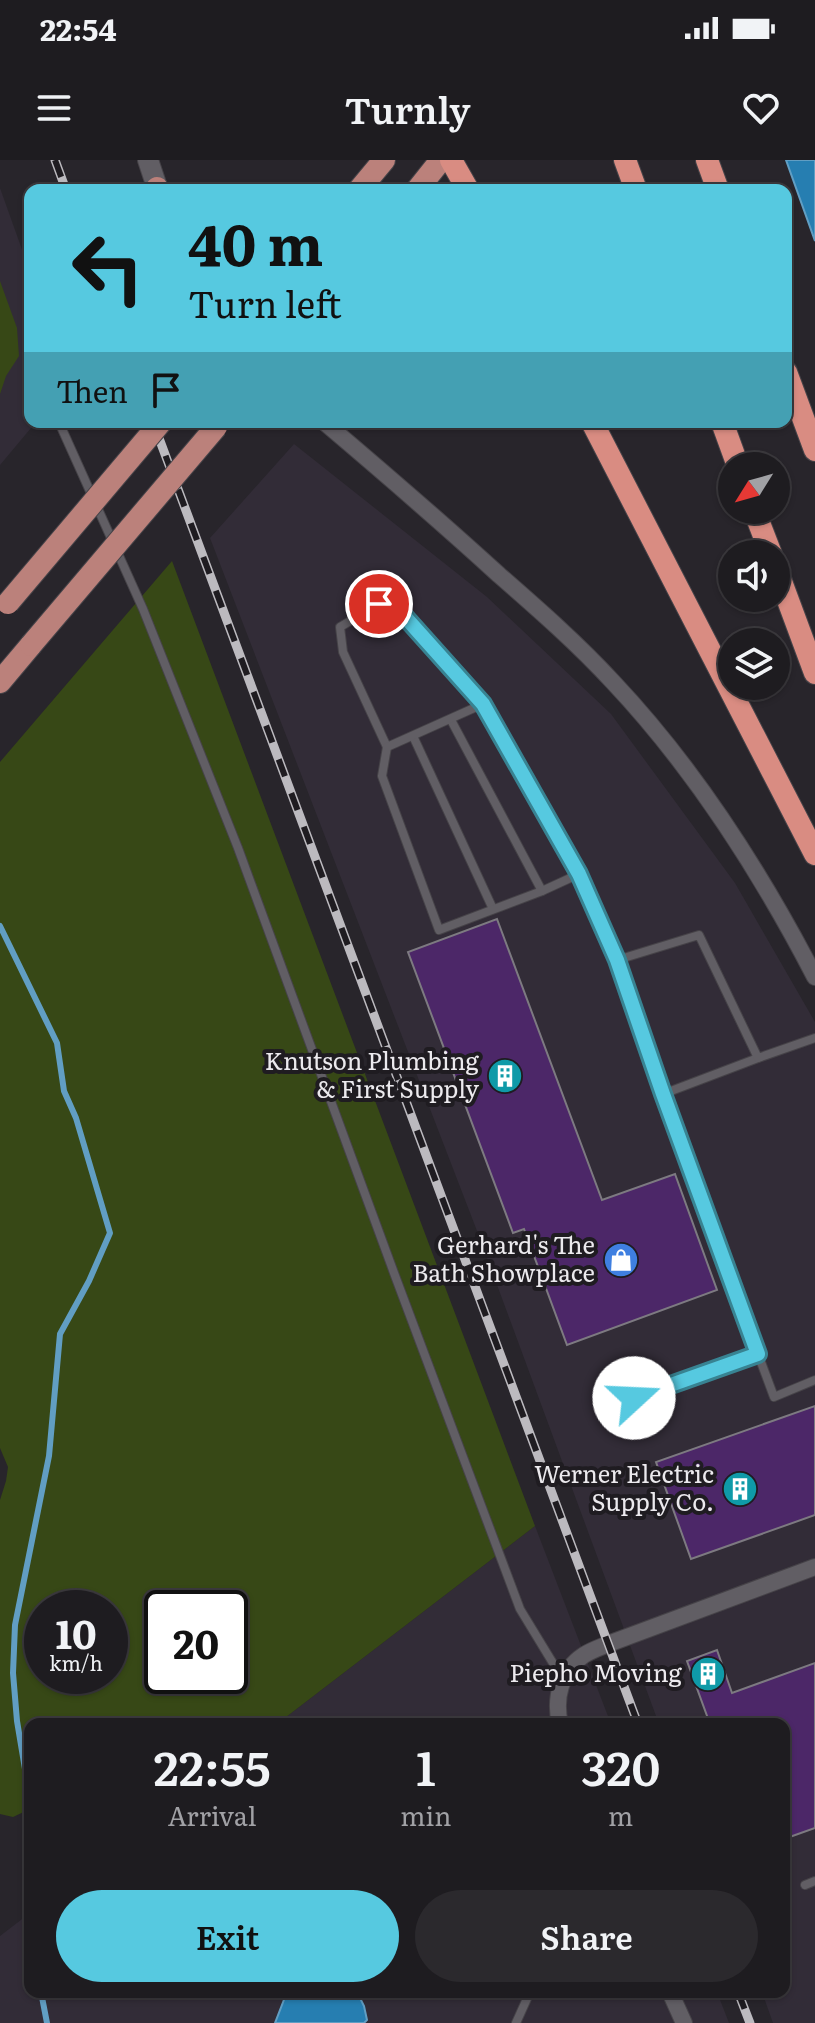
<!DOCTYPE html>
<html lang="en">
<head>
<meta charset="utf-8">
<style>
  body { margin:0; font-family:Literata,serif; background:#2b292d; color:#f1f3f6; height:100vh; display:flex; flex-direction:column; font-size:30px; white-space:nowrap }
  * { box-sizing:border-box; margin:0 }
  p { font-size:26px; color:#a1a1a5 }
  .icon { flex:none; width:44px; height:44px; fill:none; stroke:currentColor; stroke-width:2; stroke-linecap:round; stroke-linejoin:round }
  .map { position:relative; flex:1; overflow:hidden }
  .side { position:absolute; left:24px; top:1558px; width:766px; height:280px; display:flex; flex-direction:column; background:#1e1c20; border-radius:16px; box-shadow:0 2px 6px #0004,0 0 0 2px #3c3a3e }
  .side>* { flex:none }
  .top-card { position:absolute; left:24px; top:24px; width:768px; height:244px; border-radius:16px; box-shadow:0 2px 6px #0004,0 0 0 2px #3c3a3e; background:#56c9e0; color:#111; overflow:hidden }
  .needle { width:52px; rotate:233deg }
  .fabs { position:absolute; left:718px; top:292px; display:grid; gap:16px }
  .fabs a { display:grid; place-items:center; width:72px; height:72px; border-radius:50%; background:#1e1c20; box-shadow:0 2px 6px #0004,0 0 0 2px #3c3a3e; font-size:40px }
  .speed { position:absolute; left:24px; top:1430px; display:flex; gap:16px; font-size:40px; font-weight:700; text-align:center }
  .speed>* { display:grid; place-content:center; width:104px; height:104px; border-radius:50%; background:#1e1c20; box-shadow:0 2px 6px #0004,0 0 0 2px #3c3a3e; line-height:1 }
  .speed small { font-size:20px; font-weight:400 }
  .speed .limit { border:4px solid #111; border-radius:12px; background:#fff; color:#111 }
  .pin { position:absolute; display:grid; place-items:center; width:68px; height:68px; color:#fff; margin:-34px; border:4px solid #fff; border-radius:50%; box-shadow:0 2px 8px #0007 }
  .me { position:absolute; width:88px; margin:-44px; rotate:70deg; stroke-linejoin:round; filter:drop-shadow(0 0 6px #0008) }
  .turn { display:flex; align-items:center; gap:28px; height:168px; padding:0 32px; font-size:36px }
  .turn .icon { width:104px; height:104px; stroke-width:2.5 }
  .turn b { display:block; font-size:56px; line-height:68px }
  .then { display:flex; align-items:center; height:76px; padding:0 32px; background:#0003; gap:16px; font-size:30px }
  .eta { display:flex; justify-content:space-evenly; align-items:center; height:136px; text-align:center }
  .eta b { font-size:48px; font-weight:600; line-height:56px }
  .primary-button { display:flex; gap:16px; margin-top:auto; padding:16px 32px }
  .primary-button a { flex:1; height:92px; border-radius:48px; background:#56c9e0; color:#111; font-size:32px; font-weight:600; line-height:92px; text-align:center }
  .primary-button a+a { background:#2b292d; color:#f1f3f6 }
  .status { display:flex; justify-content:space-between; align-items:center; height:56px; padding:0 40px; background:#1e1c20; direction:ltr }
  .status svg { height:22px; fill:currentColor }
  header { display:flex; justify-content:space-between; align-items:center; height:104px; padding:0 32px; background:#1e1c20; font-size:36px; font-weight:600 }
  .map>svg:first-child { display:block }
</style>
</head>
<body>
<div class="status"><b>22:54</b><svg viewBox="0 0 49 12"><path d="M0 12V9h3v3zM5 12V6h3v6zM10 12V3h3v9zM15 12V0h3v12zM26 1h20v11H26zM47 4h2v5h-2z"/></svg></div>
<header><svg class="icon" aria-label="menu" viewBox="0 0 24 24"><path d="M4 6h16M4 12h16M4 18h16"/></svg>Turnly<svg class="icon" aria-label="heart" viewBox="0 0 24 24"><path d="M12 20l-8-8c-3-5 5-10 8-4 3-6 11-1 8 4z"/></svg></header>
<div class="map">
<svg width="815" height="1863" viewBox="0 0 815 1863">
  <rect width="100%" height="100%" fill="#28252b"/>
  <g fill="#322c37">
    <polygon points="0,28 30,112 30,262 36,262 0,305"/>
    <polygon points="294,284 487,437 611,554 735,723 815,862 815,1863 773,1863 762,1832 784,1832 784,1564 659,1564 479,1076 210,378"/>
    <polygon points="535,1366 611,1564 277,1564"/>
    <polygon points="30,1753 30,1832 717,1832 729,1863 0,1863 0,1776"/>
  </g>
  <g fill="#374816" fill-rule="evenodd">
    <polygon points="0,121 17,168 19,196 6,216 0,234"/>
    <path d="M172 401 535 1366 277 1564H30V1649L13 1657 0 1654V1340L6 1321 8 1307 0 1288V602ZM42 1448H110V1516H42ZM162 1448H230V1516H162Z"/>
  </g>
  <g fill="#267eb1" stroke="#619ec3" stroke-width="2">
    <polygon points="786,0 815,0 815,81"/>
    <polygon points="287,1832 357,1832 364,1846 367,1860 364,1863 275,1863"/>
  </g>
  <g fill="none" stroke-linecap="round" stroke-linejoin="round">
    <g stroke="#619ec3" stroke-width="6">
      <polyline points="0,766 57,883 64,931 76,958 110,1073 89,1121 60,1174 49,1296 15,1465 13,1513 17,1561 25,1609 25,1740 30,1767"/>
      <polyline points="41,1832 47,1863"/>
    </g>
  </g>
  <g fill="#4c2768" stroke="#7d7a81" stroke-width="2">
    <polygon points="497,759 602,1040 675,1014 717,1130 567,1185 524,1069 513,1073 408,792"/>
    <polygon points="815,1246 815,1355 691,1399 656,1302"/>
    <polygon points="717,1490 732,1533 815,1503 815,1668 784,1679 784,1564 710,1564 687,1501"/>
  </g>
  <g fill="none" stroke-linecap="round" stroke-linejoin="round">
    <g stroke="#464348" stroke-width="10">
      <g id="service">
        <polyline points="62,269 143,449 238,688 394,1113 520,1449 562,1518"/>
        <polyline points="451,560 542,731"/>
        <polyline points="413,576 493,749"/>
        <polyline points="387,587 343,492 340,467 379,444 398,449 483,544"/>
        <polyline points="579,714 542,731 439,770 382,616 387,587 483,544 579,714 617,800"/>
        <polyline points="663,934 758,898"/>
        <polyline points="758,1194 774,1237 815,1220"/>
        <polyline points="634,1238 758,1194 663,934 617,800 699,775 758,898 815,878"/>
        <polyline points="805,1725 815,1721"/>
        <polyline points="516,1863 530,1832"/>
      </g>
    </g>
    <g stroke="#464348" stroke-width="18">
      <g id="minor">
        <path d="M324 262C383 312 441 362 498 414 538 449 577 483 613 522 695 609 760 711 815 817"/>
        <path d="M560 1564C554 1538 561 1510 584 1495 592 1490 601 1487 608 1484L815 1407"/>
        <polyline points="670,1832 684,1863"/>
      </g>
    </g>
    <g stroke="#464348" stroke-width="22">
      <polyline id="tertiary" points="148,0 158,30"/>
    </g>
    <g stroke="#464348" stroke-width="24">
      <g id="primary">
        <polyline points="157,28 158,30"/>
        <polyline points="359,30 384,0"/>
        <polyline points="417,30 441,0"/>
        <polyline points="0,522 31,485"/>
      </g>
    </g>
    <g stroke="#464348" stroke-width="24">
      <g id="trunk">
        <polyline points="451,0 468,30"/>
        <polyline points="625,0 636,30"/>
        <polyline points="707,0 718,30"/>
        <polyline points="786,212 815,290"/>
        <polyline points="592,262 815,694"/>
        <polyline points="722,262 738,306"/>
        <polyline points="754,350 771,394"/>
        <polyline points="776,408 815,513"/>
      </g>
    </g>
    <use href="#service" stroke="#615e64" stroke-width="8"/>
    <use href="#minor" stroke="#615e64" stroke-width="16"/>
    <use href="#tertiary" stroke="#615e64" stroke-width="20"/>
    <use href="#primary" stroke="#bb817b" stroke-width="22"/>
    <use href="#trunk" stroke="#d98c82" stroke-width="22"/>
    <g stroke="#bcbabf" stroke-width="9">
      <g id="rail">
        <polyline points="55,0 66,30"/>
        <polyline points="153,262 638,1564"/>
        <polyline points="738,1832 750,1863"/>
      </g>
    </g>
    <use href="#rail" stroke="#1f1c21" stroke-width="6" stroke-dasharray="18" stroke-linecap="butt"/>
    <g stroke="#464348" stroke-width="24" stroke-linecap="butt">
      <g id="primary-bridge">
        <polyline points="8,443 161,262"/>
        <polyline points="31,485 216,267"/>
      </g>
    </g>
    <use href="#primary-bridge" stroke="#bb817b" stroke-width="22"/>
  </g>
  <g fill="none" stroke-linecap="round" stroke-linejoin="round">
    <g stroke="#388392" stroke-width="20">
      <polyline id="route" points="379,444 398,449 483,544 579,714 617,800 663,934 758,1194 634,1238"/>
    </g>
    <use href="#route" stroke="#56c9e0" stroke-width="14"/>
  </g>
  <defs>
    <g id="building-disc" transform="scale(1.8)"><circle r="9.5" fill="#0f9aa8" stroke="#1f1c21"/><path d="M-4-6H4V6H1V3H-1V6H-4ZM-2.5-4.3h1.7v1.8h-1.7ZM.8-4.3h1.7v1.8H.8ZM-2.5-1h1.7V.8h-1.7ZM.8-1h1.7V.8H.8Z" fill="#fff"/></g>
    <g id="shop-disc" transform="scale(1.8)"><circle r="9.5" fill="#3f7fe0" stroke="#1f1c21"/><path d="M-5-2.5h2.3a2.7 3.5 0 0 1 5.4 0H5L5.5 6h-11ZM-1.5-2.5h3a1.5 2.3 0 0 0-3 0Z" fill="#fff"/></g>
  </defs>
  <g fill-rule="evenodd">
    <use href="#building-disc" x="505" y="916"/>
    <use href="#shop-disc" x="621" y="1100"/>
    <use href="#building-disc" x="740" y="1329"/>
    <use href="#building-disc" x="708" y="1514"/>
  </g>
  <g text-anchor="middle" stroke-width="8" stroke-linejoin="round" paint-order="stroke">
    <g font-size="24" fill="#eceaee" stroke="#1f1c21" text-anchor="end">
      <text x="479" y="910">Knutson Plumbing<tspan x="479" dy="28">&amp; First Supply</tspan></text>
      <text x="595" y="1094">Gerhard's The<tspan x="595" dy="28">Bath Showplace</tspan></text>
      <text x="714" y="1323">Werner Electric<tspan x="714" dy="28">Supply Co.</tspan></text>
      <text x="682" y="1522">Piepho Moving</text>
    </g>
  </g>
</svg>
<div class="fabs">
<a><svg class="needle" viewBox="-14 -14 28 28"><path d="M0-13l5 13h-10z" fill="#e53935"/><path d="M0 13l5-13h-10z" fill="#a1a1a5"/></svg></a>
<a><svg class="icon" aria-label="sound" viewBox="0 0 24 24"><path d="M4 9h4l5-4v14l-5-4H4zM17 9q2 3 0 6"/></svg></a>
<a><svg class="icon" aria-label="layers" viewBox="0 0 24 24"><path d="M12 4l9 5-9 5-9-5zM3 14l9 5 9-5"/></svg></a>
</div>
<div class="speed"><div>10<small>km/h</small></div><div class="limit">20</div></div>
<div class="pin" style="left:379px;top:444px;background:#d93025"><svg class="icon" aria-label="arrive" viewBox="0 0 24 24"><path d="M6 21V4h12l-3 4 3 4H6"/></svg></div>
<svg class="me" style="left:634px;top:1238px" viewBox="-20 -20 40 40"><circle r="19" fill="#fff"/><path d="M0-13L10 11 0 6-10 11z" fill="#56c9e0"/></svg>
<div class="top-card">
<div class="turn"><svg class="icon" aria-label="left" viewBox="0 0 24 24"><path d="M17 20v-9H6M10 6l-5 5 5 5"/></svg><div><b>40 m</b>Turn left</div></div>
<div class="then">Then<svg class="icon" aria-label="arrive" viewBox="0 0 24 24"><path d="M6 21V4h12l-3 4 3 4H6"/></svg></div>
</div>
<section class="side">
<div class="eta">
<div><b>22:55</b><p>Arrival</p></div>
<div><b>1</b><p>min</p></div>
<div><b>320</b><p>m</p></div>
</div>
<div class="primary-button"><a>Exit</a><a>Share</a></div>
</section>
</div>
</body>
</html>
